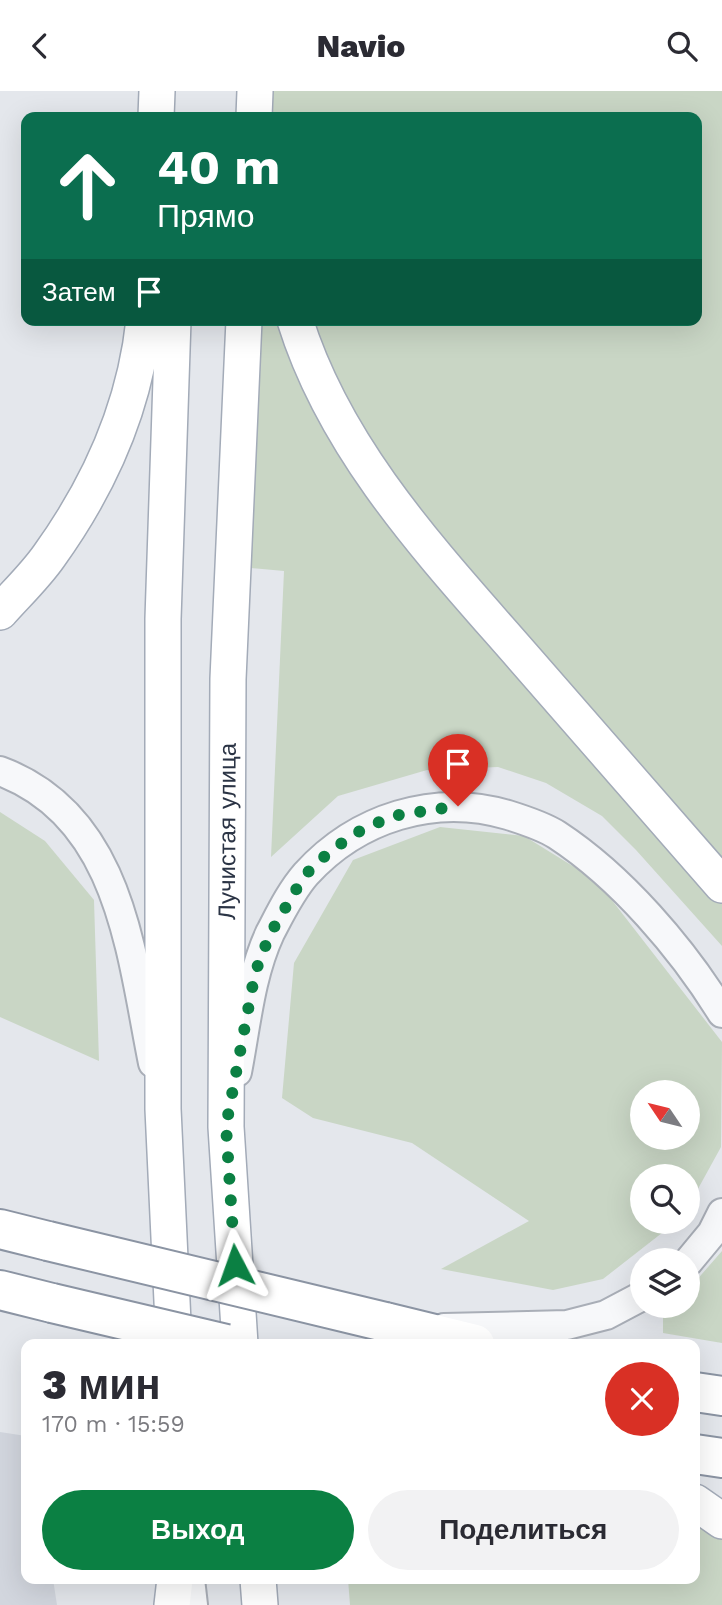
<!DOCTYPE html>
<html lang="ru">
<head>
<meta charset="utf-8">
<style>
  body { margin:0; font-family:"Work Sans",sans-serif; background:#f2f2f3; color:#2b2b33; height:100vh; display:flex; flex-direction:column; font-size:26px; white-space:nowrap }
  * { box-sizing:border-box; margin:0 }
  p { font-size:23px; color:#7c7c81 }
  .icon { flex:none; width:38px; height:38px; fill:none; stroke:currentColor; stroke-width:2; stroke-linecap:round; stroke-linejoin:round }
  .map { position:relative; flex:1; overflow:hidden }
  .drawer { position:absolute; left:21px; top:1248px; width:679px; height:245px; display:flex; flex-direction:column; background:#fff; border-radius:14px; box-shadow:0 7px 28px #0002 }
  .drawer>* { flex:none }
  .hud { position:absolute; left:21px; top:21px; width:681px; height:214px; border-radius:14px; box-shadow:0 7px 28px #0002; background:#0b6e4f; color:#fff; overflow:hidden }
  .needle { width:46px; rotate:305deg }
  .buttons { position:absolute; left:630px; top:989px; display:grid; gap:14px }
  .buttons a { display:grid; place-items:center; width:70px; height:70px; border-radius:50%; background:#fff; box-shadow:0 7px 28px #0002; font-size:35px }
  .pin { position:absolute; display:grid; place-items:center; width:60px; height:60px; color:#fff; margin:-72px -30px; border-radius:50% 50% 50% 0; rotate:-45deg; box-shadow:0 0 7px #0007 }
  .pin .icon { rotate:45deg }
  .me { position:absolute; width:77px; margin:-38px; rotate:356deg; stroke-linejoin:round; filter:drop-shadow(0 0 5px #0008) }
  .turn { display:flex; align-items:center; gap:24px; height:147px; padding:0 21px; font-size:32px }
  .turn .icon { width:91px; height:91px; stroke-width:2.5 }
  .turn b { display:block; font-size:49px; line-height:60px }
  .then { display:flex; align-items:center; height:66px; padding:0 21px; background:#0003; gap:14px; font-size:26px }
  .round { display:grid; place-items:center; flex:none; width:74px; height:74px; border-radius:37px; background:#f2f2f3 }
  .summary { display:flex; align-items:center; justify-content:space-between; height:119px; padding:0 21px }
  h1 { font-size:42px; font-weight:800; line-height:52px }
  .primary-button { display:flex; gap:14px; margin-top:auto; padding:14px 21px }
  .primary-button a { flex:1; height:80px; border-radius:42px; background:#0b8043; color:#fff; font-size:28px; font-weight:800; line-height:80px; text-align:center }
  .primary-button a+a { background:#f2f2f3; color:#2b2b33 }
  header { display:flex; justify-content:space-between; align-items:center; height:91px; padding:0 21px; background:#fff; font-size:32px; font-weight:800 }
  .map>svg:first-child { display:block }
</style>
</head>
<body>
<header><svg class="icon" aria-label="back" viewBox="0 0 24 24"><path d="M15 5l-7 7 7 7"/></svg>Navio<svg class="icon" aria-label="search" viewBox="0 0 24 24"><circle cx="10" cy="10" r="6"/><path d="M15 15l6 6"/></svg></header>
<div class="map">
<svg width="722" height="1514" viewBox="0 0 722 1514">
  <rect width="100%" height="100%" fill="#e4e7ec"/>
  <polygon fill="#d2d6de" points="0,1341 26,1345 26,1488 53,1488 57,1514 0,1514"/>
  <g fill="#c9d6c5" fill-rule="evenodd">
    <polygon points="273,0 722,0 722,855 636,759 602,725 546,692 498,676 427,679 338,705 271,766 284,480 239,476 257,229 696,229 696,26 271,26"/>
    <polygon points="0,721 45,750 94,809 99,970 0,926"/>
    <path d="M440 736 524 745 597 790 722 951 721 1056 688 1116V1085H642V1130L676 1131 603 1188 553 1199 441 1178 529 1130 412 1052 313 1027 282 1007 294 872 353 769ZM642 1001H688V1046H642Z"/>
    <polygon points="722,1160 722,1252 663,1242 663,1227 674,1215 688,1214 688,1199"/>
    <polygon points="695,1424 722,1441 722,1514 350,1514 348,1488 695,1488"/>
  </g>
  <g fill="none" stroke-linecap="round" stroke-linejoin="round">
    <g stroke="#a9aeb7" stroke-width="32">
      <g id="minor">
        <path d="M0 680C121 725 131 863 153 972"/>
        <path d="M237 981C246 935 250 885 270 842 280 823 291 800 306 783 357 727 434 702 508 724 524 729 543 735 557 744 621 786 682 857 722 922"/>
        <polyline points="688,1171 712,1142 722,1122"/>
        <polyline points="444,1237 567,1234 606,1224 642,1205"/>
        <polyline points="190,1488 193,1514"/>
      </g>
    </g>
    <g stroke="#a3abb8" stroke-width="38">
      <g id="major">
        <polyline points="156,26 157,0"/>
        <polyline points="254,26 255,0"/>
        <polyline points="173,229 163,528 163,1018 174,1253"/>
        <path d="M295 229C336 361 434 464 523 566 589 642 656 718 722 794"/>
        <path d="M0 521C16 503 35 485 49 465 100 394 135 316 144 229"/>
        <path id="s1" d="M240 1253 226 1036 228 588 244 229"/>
        <polyline points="695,1411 722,1430"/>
        <polyline points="258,1488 260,1514"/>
        <polyline points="172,1514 175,1488"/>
      </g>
    </g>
    <g stroke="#8b94a3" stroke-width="42">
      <g id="highway">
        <polyline points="0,1138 48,1150"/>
        <polyline points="0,1199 52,1212"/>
        <polyline points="385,1231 475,1253"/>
        <polyline points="695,1301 722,1305"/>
        <polyline points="695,1363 722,1367"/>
      </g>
    </g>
    <use href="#minor" stroke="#f7f8fa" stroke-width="28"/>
    <use href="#major" stroke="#fff" stroke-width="35"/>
    <use href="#highway" stroke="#fff" stroke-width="38"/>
    <g stroke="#8b94a3" stroke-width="42" stroke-linecap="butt">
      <g id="highway-bridge">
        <polyline points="48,1150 385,1231"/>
        <polyline points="52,1212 226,1253"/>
      </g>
    </g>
    <use href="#highway-bridge" stroke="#fff" stroke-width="38"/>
  </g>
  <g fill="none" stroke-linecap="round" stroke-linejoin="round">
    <polyline stroke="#0b8043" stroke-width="12" stroke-dasharray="0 21.6" points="235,1174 226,1035 255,882 270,843 304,785 328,762 356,742 392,725 458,715"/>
  </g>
  <g text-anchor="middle" stroke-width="6" stroke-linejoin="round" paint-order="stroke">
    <g font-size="24" fill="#2b3445" stroke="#f4f6f9">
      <text dy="8" stroke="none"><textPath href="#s1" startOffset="513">Лучистая улица</textPath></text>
    </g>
  </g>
</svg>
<div class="buttons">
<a><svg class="needle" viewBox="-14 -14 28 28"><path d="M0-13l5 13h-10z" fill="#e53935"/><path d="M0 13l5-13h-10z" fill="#7c7c81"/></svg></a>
<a><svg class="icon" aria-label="search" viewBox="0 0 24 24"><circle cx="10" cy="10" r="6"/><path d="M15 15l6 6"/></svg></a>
<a><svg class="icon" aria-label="layers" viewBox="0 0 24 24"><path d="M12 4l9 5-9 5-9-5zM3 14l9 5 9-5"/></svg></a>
</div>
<div class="pin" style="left:458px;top:715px;background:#d93025"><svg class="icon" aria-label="arrive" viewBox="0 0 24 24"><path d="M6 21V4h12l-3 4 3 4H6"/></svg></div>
<svg class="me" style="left:235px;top:1174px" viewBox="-20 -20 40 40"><path d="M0-17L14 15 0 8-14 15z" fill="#0b8043" stroke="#fff" stroke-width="4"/></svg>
<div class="hud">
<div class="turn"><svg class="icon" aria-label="ahead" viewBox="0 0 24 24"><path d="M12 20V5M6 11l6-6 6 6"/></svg><div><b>40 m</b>Прямо</div></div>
<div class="then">Затем<svg class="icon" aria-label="arrive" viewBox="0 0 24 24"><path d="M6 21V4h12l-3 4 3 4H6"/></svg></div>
</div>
<section class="drawer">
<div class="summary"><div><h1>3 мин</h1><p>170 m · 15:59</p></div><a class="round" style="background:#d93025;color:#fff"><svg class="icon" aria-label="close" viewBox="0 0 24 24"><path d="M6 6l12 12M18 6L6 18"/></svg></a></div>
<div class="primary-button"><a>Выход</a><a>Поделиться</a></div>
</section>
</div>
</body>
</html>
